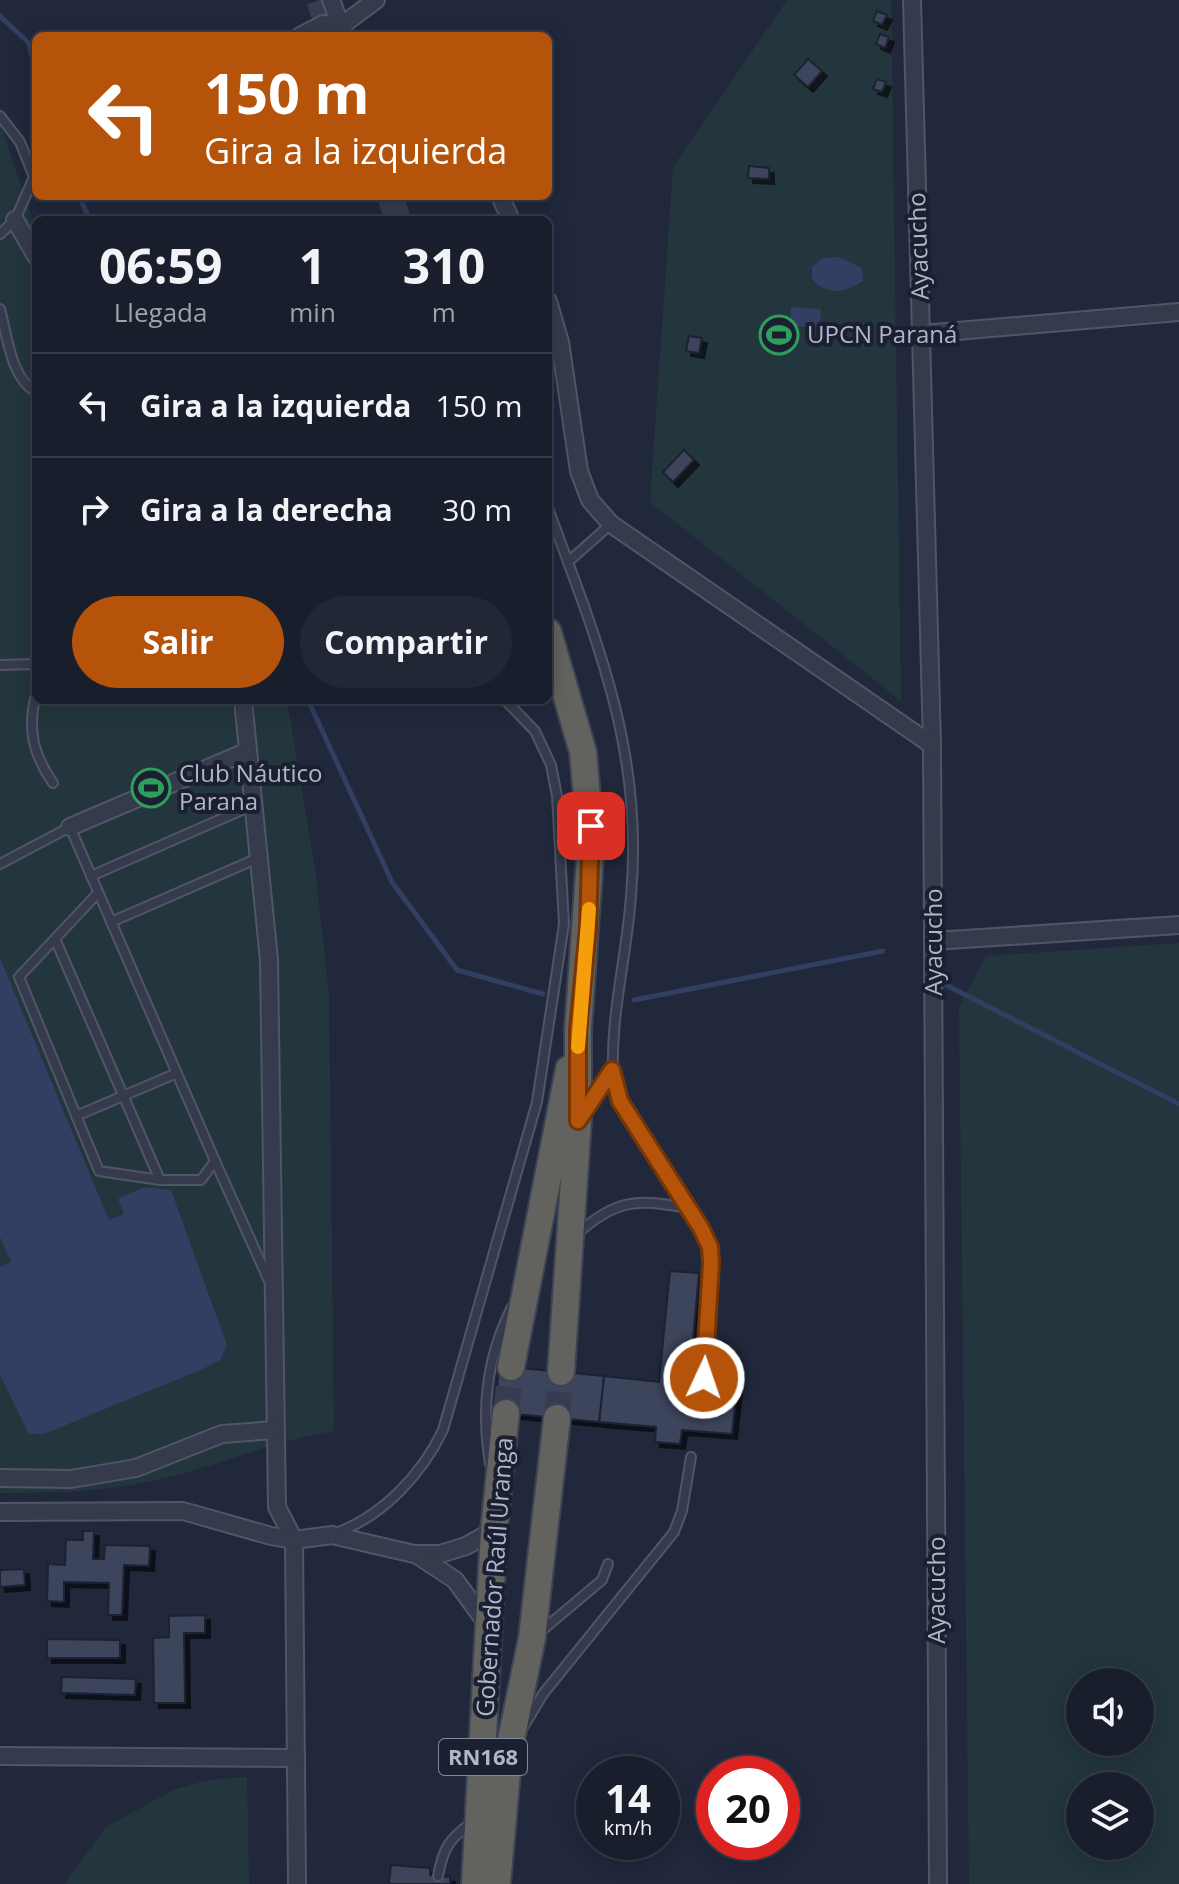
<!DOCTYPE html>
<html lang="es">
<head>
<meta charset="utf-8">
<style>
  body { margin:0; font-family:"Open Sans",sans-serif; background:#222735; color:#f1f3f6; height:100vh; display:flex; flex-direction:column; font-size:30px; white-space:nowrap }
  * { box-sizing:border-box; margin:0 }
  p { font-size:26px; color:#9fa2aa }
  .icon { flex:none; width:44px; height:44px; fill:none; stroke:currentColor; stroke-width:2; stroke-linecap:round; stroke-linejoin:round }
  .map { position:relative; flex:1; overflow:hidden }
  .details { position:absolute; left:32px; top:216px; width:520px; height:488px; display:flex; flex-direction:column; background:#191e2d; border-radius:12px; box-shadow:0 4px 20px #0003,0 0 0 2px #373c49 }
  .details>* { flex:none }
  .banner { position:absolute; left:32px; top:32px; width:520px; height:168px; border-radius:12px; box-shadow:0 4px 20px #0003,0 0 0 2px #373c49; background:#b45309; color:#fff; overflow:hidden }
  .controls { position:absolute; left:1066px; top:1668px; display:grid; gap:16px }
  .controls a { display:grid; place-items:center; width:88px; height:88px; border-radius:50%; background:#191e2d; box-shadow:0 4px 20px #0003,0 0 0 2px #373c49; font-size:40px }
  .speed { position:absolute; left:576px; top:1756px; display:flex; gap:16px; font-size:40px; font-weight:700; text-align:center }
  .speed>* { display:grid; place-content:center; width:104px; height:104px; border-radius:50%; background:#191e2d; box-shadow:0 4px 20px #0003,0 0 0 2px #373c49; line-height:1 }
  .speed small { font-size:20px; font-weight:400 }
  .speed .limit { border:12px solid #d22; background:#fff; color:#111 }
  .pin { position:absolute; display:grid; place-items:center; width:68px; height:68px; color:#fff; margin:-34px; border-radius:16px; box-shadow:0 4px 12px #0006 }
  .me { position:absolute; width:88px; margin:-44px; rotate:3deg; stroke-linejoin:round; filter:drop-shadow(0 0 6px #0008) }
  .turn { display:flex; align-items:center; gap:28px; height:168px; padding:0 40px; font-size:36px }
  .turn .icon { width:104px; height:104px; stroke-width:2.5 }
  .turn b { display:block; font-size:56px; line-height:68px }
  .eta { display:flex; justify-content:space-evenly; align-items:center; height:136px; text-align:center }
  .eta b { font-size:48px; font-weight:700; line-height:56px }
  .cta { display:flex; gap:16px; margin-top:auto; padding:16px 40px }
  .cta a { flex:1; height:92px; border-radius:48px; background:#b45309; color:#fff; font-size:32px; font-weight:700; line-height:92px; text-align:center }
  .cta a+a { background:#222735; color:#f1f3f6 }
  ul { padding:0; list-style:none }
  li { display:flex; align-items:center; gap:24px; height:104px; padding:0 40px; border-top:2px solid #373c49 }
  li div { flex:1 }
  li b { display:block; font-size:30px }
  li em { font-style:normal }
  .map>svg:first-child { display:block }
</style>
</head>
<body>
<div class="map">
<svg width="1179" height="1884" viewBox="0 0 1179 1884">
  <defs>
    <filter id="shadow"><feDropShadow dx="5" dy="5" stdDeviation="0" flood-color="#0009"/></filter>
  </defs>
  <rect width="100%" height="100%" fill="#21283c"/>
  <g fill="#23363d" fill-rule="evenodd">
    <polygon points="787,0 891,0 901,701 650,502 673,167"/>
    <path d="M0 122 36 231V700H287L315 869 329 995 334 1431C268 1441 208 1471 142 1483 97 1492 47 1493 0 1493Z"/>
    <path d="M1179 943V1884H969L959 1006 986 956ZM1140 1682V1742H1080V1682ZM1140 1786V1846H1080V1786Z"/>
    <polygon points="247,1777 249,1884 64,1884 106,1827 175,1789 209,1780"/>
  </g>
  <g fill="#323e62">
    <path d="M839 257 862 268 863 281C845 293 827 296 812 279V267L823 258Z"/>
    <polygon points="791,307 821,309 820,328 790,326"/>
    <polygon points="0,958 109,1220 124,1214 118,1199 144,1187 171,1190 227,1345 220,1360 205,1368 44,1434 29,1434 0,1375 0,1267 11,1262 0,1237"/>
  </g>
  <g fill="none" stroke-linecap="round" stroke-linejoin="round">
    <g stroke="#323e62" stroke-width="5">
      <polyline points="0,16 29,43 36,77"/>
      <polyline points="79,196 90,220"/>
      <polyline points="308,700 392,882 457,970 543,994"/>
      <polyline points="946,985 1179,1104"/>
      <polyline points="634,1000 883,951"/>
    </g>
  </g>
  <g fill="#3d445c" stroke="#1c2233" stroke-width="2" filter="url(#shadow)">
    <polygon points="877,11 887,15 882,25 873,21"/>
    <polygon points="880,34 889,37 885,48 876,44"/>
    <polygon points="808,59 822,71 808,87 794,75"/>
    <polygon points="877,79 886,82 882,92 873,89"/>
    <polygon points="749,166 769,168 769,179 748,178"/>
    <polygon points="689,336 702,338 699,353 686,351"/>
    <polygon points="684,450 694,460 673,482 663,472"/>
    <polygon points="670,1271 699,1273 689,1384 737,1389 732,1434 682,1430 680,1444 655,1442 656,1427 599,1422 604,1376 659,1382"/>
    <polygon points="499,1366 604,1376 599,1422 495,1412"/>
    <polygon points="83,1531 94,1531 93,1559 104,1559 105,1545 150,1546 149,1566 124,1565 122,1615 108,1615 109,1583 64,1582 64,1602 47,1601 48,1564 65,1565 66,1540 83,1540"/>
    <polygon points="24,1569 25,1585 0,1587 0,1570"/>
    <polygon points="205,1615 205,1633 184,1633 185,1703 154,1703 153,1638 169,1637 169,1616"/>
    <polygon points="47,1639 120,1640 120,1658 47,1658"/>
    <polygon points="62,1677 136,1679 135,1695 61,1693"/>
    <polygon points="391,1865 430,1868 430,1875 450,1877 450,1884 389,1884"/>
  </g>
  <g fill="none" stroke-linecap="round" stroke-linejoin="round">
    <g stroke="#363d51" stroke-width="26" stroke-dasharray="26 13" stroke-linecap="butt">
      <polyline points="319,0 332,36"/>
      <polyline points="390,196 398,220"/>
      <polyline points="506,1413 511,1367"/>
      <polyline points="557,1418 561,1372"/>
    </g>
    <g stroke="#505567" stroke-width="12">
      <g id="service">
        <polyline points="0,116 20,142 34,177 15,220 0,234"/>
        <path d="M0 309C7 335 11 379 36 392"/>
        <polyline points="548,508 568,562"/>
        <path d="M611 524 568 562C610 675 642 773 631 896 627 956 608 1025 614 1085L620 1101 710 1247 704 1378"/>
        <polyline points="0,665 36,664"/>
        <path d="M36 695C27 729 33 754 53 783"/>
        <polyline points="0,864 70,827 215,1161 201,1180 160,1180 99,1171 19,977 98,893"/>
        <polyline points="91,876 251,806"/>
        <polyline points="111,922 258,858"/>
        <polyline points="56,941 160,1180"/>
        <polyline points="586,1106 612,1070"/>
        <polyline points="76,1116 177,1073"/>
        <polyline points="215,1161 269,1281"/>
        <path d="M577 1234C615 1200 636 1198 686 1208"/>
        <path d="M490 1464C481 1410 487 1356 512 1307"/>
        <path d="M336 1533C383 1516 422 1474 443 1430L537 1102 564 924 557 796 551 765 535 731 505 700"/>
        <polyline points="539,1633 602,1580 608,1564"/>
        <polyline points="524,1726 543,1694 674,1532 682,1511 691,1457"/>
        <path d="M438 1876C443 1849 449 1839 471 1823"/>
      </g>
    </g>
    <g stroke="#505567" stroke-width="20">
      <g id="minor">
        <polyline points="331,0 343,31"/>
        <polyline points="912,0 932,745 938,1884"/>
        <polyline points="300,36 323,24 341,26"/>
        <polyline points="338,36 341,26 376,0"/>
        <polyline points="500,196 511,220"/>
        <polyline points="15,220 36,256"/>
        <polyline points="548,301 560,342 579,471 590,500 611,524 932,745"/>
        <polyline points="922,334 1179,312"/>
        <polyline points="243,700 269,960 277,1507 294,1540 297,1884"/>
        <polyline points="70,827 248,751"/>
        <polyline points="934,941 1179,925"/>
        <polyline points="0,1478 71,1479 136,1468 222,1434 275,1430"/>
        <polyline points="0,1512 183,1511 271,1536 294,1540 332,1535 414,1554 440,1554 466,1546 494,1530"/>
        <polyline points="417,1555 455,1580 490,1628"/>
        <polyline points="0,1756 296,1758"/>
      </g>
    </g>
    <g stroke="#3d4254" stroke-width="30">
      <g id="trunk">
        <polyline points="548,632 583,752 591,843 578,1030 578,1121 561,1372"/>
        <polyline points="511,1367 569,1069"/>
        <polyline points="475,1884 494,1530 506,1413"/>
        <polyline points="497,1884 509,1750 532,1638 557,1418"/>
      </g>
    </g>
    <use href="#service" stroke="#353b4c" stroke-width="8"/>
    <use href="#minor" stroke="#353b4c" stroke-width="16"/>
    <use href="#trunk" stroke="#62625e" stroke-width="26"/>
  </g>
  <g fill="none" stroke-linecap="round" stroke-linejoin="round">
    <g stroke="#753606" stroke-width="20">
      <polyline id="route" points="591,826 588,928 578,1030 578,1121 612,1070 620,1101 701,1228 710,1247 711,1263 704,1378"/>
    </g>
    <use href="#route" stroke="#b45309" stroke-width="14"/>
    <polyline stroke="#f59e0b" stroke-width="14" points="578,1047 589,909"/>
  </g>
  <defs>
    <g id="stadium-ring" transform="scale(2)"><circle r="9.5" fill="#1a2031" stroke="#2e9e5b" stroke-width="1.5"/><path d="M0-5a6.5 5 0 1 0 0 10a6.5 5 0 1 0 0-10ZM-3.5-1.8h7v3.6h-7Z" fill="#2e9e5b"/></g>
  </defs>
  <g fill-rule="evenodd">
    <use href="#stadium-ring" x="779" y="335"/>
    <use href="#stadium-ring" x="151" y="788"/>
  </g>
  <g text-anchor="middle" stroke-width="8" stroke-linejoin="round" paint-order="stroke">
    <rect fill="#1a2031" stroke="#83889b" stroke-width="2" x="439" y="1739" width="88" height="36" rx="6"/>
    <g font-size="22" font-weight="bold" fill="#b0b5c8">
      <text x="483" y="1765">RN168</text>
    </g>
    <g font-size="24" fill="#b0b5c8" stroke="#1a2031">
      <text transform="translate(919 246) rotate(-92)" y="8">Ayacucho</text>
      <text transform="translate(934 942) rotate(-90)" y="8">Ayacucho</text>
      <text transform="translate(495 1577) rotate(-86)" y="8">Gobernador Raúl Uranga</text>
      <text transform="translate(937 1590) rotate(-90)" y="8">Ayacucho</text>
    </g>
    <g font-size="24" fill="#b0b5c8" stroke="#1a2031" text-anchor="start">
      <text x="807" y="343">UPCN Paraná</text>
      <text x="179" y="782">Club Náutico<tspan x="179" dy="28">Parana</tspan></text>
    </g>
  </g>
</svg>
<div class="controls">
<a><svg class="icon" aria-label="sound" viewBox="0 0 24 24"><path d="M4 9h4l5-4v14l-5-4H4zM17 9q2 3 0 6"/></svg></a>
<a><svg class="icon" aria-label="layers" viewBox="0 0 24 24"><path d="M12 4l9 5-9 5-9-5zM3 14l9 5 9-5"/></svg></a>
</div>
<div class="speed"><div>14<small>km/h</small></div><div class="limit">20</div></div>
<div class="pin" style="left:591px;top:826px;background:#d93025"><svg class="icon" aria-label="arrive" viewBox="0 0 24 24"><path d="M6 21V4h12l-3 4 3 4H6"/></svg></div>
<svg class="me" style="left:704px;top:1378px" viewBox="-20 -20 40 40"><circle r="17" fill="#b45309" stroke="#fff" stroke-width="3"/><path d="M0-11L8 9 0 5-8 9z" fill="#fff"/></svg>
<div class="banner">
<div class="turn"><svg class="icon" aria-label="left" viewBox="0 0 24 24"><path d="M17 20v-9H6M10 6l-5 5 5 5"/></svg><div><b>150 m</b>Gira a la izquierda</div></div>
</div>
<section class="details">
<div class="eta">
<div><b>06:59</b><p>Llegada</p></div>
<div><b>1</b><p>min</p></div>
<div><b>310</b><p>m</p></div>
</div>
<ul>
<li><svg class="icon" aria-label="left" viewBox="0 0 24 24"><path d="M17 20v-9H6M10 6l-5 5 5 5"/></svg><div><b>Gira a la izquierda</b></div><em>150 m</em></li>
<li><svg class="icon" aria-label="right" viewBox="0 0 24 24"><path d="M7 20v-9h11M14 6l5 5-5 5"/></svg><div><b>Gira a la derecha</b></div><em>30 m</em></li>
</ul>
<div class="cta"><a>Salir</a><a>Compartir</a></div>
</section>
</div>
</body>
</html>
